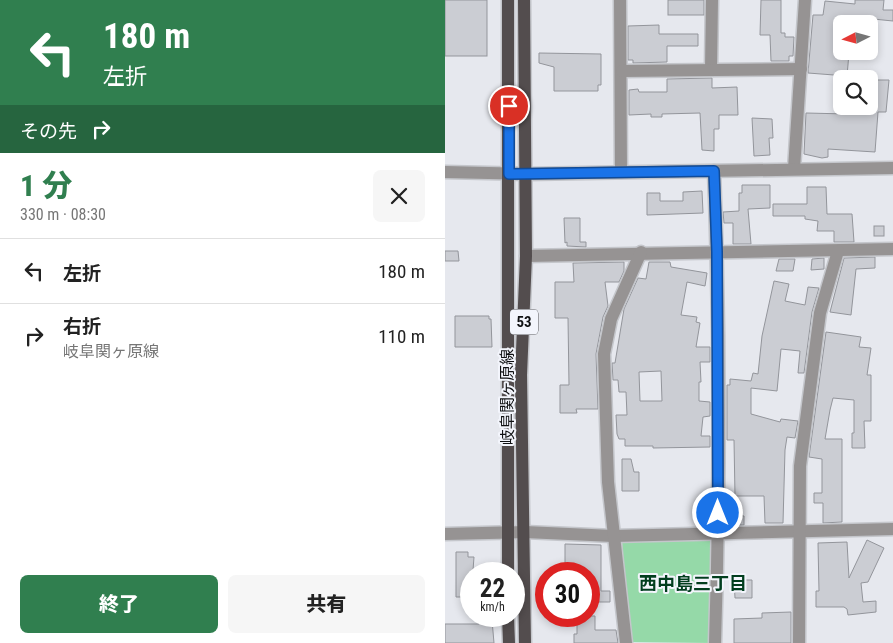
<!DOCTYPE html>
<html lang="ja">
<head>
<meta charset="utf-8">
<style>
  body { margin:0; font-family:"Roboto Condensed","Noto Sans JP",sans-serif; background:#f6f6f6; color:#222; height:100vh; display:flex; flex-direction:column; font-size:19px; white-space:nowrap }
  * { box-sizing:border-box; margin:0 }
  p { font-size:16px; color:#767676 }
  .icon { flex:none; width:28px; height:28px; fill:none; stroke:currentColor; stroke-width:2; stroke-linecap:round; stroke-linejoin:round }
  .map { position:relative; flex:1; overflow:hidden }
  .details { display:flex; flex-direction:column; background:#fff; width:445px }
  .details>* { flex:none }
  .top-card { background:#307f4f; color:#fff; overflow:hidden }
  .needle { width:32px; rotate:264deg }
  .buttons { position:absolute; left:388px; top:15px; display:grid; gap:10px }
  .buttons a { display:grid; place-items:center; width:45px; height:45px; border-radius:8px; background:#fff; box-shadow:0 2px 8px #0003; font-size:25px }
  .speed { position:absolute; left:15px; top:562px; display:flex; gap:10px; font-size:25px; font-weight:700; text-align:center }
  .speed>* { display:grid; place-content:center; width:65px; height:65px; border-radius:50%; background:#fff; box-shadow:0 2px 8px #0003; line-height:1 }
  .speed small { font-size:12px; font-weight:400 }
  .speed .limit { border:8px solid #d22; background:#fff; color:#111 }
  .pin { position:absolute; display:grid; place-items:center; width:42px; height:42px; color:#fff; margin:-21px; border:2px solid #fff; border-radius:50%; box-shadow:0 1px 5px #0007 }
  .me { position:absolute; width:55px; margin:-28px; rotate:0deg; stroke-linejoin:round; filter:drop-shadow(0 0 4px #0008) }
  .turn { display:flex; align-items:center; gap:18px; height:105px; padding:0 20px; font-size:22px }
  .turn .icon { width:65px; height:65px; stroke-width:2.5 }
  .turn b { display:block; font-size:35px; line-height:42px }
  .then { display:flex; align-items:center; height:48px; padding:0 20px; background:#0003; gap:10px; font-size:19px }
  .round { display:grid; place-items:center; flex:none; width:52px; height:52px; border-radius:8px; background:#f6f6f6 }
  .headline { display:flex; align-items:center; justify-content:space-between; height:85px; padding:0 20px }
  h1 { font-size:30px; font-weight:800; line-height:38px; color:#307f4f }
  .action { display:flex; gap:10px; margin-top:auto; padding:10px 20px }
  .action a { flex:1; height:58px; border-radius:8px; background:#307f4f; color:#fff; font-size:20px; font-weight:800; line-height:58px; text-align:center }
  .action a+a { background:#f6f6f6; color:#222 }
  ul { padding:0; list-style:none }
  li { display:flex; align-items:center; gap:15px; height:65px; padding:0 20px; border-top:1px solid #e0e0e0 }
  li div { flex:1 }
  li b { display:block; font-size:19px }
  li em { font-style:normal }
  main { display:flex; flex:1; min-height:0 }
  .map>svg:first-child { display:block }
</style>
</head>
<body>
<main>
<section class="details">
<div class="top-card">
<div class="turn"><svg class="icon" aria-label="left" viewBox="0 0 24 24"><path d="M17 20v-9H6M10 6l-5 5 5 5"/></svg><div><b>180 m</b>左折</div></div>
<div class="then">その先<svg class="icon" aria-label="right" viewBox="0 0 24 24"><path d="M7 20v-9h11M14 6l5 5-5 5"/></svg></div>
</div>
<div class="headline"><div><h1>1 分</h1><p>330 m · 08:30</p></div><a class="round"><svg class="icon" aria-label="close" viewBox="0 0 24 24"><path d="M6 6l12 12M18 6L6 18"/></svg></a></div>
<ul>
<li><svg class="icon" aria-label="left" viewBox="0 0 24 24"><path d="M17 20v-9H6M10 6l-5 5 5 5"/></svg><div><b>左折</b></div><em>180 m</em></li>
<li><svg class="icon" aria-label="right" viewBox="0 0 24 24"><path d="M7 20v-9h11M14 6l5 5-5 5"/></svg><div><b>右折</b><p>岐阜関ヶ原線</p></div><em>110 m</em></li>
</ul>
<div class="action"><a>終了</a><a>共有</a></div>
</section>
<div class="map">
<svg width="448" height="643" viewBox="0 0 448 643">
  <rect width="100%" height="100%" fill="#e6e8ee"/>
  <polygon fill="#95d9a8" points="177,535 268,538 267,643 179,642"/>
  <g fill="#cbcdd3" stroke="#93959b" fill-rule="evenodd">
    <rect x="0" y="0" width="42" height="56"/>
    <rect x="223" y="0" width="36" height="15"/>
    <polygon points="316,0 336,0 336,33 340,33 340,37 349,37 348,56 344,56 344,61 326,61 325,35 315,35"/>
    <polygon points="410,0 439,0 438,10 448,10 448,21 428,19 428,24 396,24 393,52 404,53 402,76 363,73 368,15 378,15 380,1 410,4"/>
    <polygon points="214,25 214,34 253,34 253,46 222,46 222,62 188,63 188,60 183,60 183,26"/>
    <polygon points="94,53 156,54 156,85 153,85 153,91 109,91 109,67 94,63"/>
    <polygon points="267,78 267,88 292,87 293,115 274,115 274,129 269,129 269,151 257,150 255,113 217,114 217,117 206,117 206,114 184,115 184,90 193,89 194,92 222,92 222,79"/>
    <polygon points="424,80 444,80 441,112 433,112 430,152 383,149 383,157 377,158 359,154 361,113 402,114 404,106 424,106"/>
    <polygon points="307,118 327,119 328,138 324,138 325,155 309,156"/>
    <polygon points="297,185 325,185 325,208 303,209 306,244 288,244 288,223 279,223 278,212 294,211 294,193 297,193"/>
    <polygon points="362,187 381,187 382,214 407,214 409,242 389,242 389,231 372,231 373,221 360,219 360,216 328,216 328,204 362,204"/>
    <polygon points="257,191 258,213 202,215 202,193 215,193 215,201 238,201 238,192"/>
    <polygon points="119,218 135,218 135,242 141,242 141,247 122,246 122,242 120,243"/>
    <rect x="429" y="226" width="10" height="10"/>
    <polygon points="0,251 13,251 14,261 0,261"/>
    <polygon points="430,257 430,268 411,269 406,315 385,312 399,258"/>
    <polygon points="379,258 379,269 366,270 367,259"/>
    <polygon points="334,259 350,259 348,271 331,271"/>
    <polygon points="179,262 179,271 174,282 160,282 163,306 158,317 151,354 153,409 131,409 132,413 115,413 115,385 124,385 123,318 110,318 110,282 129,282 128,263"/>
    <path d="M204 262H225L226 267 262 273 260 286 242 282 236 315 252 317 251 322 255 323 251 347H265V362H255L256 382H254V401L265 402V416L258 417 256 436H265V447L208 448V446H180V439H174L172 434 171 415H182L181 392H174L173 380H168L167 363H170L179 309 193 278 201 279ZM216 371 217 401H195L194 372Z"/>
    <polygon points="329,281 344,284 340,301 360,305 363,287 374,288 367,312 359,373 353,373 355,351 336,349 332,391 306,388 306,414 335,422 336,419 353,421 350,438 342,437 340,450 338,523 320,523 319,496 290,496 289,440 282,440 282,385 285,385 285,379 306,381 308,373 313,374 317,336"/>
    <polygon points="10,316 44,316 44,319 46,319 47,347 10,347"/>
    <polygon points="381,332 416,337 414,347 426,348 422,375 426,375 426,421 419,421 420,448 407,448 407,433 409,433 409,400 388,398 385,410 380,439 397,439 397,522 378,523 378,503 369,503 369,493 377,493 377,459 364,457"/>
    <polygon points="177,459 186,459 189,472 194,472 194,491 177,491"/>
    <polygon points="281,514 299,516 299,525 285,525 281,521"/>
    <polygon points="422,540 439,548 423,582 416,583 418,602 431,601 431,612 403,615 402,609 399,607 371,607 371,591 374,591 373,543 402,542 404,578"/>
    <polygon points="120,544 156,545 156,591 165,591 165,602 144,602 144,574 120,574"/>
    <polygon points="11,552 23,552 23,557 29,557 26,597 11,597"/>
    <polygon points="289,580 307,580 307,598 290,598"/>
    <polygon points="346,612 346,643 289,643 289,619 317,618 317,613"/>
    <polygon points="132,616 150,616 150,630 171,630 173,643 129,643 129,634 132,634"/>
    <polygon points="34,620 47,620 49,643 0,643 0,624 34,624"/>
  </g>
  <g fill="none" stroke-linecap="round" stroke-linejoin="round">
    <g stroke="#c4c6cb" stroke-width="15">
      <g id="minor">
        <polyline points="175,0 176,172"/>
        <polyline points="266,69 267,0"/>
        <polyline points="177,71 356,69"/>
        <polyline points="349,169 360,0"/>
        <path d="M269 171C275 328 275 486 270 643"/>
        <polyline points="0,172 81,174 448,168"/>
        <polyline points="81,256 448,249"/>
        <polyline points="0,534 80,532 168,536 448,529"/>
        <polyline points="181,643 163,482 159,354 166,319 196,252"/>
        <polyline points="354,643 355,466 375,313 393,251"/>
      </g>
    </g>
    <g stroke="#c4c6cb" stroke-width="15">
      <g id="major">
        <polyline points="79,0 81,256 76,375 80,643"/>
        <polyline points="63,574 63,0"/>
        <polyline points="63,616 64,643"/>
      </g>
    </g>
    <use href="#minor" stroke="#969393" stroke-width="12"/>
    <use href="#major" stroke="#534d4e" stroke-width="12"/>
  </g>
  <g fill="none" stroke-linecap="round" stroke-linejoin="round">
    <g stroke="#114b97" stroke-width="12">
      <polyline id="route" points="64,106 64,174 269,171 272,252 273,513"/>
    </g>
    <use href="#route" stroke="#1a73e8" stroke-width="9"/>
  </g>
  <g text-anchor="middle" stroke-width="4" stroke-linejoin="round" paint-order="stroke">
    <rect fill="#f3f5fc" stroke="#545559" stroke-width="1" x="65" y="309.5" width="28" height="25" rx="4"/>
    <g font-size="15" font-weight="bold" fill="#101113">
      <text x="79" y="327">53</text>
    </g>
    <g font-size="16" fill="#101113" stroke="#f3f5fc">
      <text transform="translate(62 397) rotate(-90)" y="6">岐阜関ヶ原線</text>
    </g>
    <g font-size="18" font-weight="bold" fill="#013e1e" stroke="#f3f5fc">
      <text x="248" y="590">西中島三丁目</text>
    </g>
  </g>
</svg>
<div class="buttons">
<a><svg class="needle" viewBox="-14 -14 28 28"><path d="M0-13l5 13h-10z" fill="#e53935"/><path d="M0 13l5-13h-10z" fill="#767676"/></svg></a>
<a><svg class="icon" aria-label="search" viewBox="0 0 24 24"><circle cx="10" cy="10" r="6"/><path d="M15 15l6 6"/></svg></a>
</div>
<div class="speed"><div>22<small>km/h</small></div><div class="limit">30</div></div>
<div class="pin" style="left:64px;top:106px;background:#d93025"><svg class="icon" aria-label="arrive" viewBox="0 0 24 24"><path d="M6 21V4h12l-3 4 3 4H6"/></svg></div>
<svg class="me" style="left:273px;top:513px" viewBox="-20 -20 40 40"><circle r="17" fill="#1a73e8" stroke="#fff" stroke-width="3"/><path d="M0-11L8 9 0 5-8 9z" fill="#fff"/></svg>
</div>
</main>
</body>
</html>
